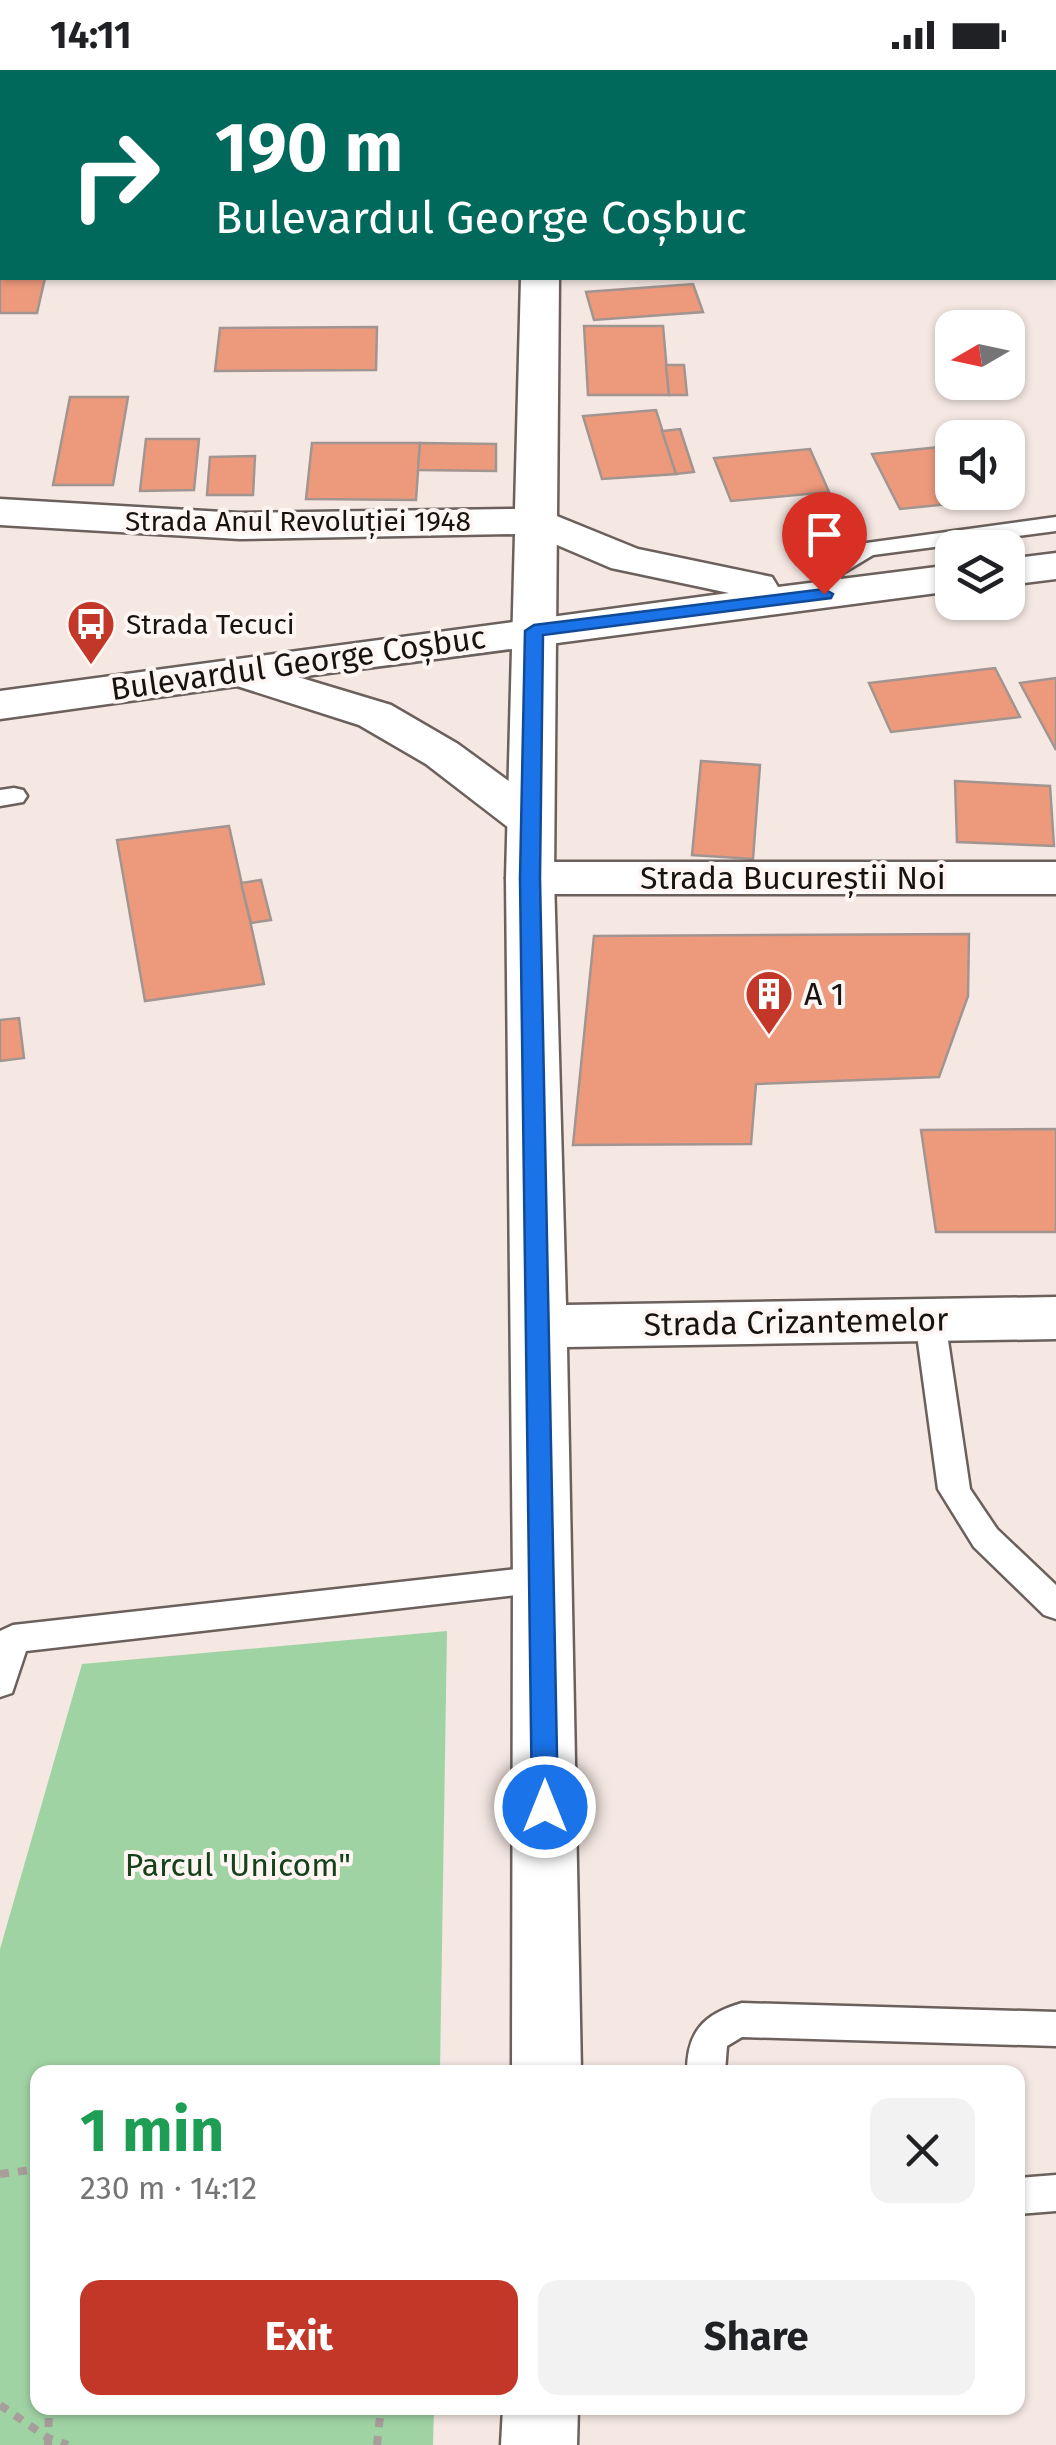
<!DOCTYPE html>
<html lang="en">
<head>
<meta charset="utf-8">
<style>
  body { margin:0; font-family:"Fira Sans",sans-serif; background:#f2f2f2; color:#202124; height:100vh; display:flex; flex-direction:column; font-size:38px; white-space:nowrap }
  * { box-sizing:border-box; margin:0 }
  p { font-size:32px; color:#757577 }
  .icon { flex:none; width:55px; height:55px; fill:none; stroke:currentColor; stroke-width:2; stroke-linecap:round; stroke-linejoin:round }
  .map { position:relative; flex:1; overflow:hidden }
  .panel { position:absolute; left:30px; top:1995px; width:995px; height:350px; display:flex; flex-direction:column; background:#fff; border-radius:20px; box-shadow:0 2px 8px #0004 }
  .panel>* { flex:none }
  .banner { position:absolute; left:0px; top:0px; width:1058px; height:210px; box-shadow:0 2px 8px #0004; background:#00695c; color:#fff; overflow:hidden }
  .needle { width:65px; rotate:261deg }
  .fabs { position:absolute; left:935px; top:240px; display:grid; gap:20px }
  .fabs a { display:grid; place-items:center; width:90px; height:90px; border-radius:20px; background:#fff; box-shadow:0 2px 8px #0004; font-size:50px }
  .pin { position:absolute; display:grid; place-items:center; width:85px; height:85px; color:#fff; margin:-102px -42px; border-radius:50% 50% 50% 0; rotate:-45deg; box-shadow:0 0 10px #0007 }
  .pin .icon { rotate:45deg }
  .me { position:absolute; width:110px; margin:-55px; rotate:0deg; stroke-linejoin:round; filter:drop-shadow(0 0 8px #0008) }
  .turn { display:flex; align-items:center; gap:35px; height:210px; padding:0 50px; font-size:45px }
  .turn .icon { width:130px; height:130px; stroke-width:2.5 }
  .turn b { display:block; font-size:70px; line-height:85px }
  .round { display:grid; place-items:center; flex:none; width:105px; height:105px; border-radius:20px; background:#f2f2f2 }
  .summary { display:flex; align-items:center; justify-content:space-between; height:170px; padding:0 50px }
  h1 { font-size:60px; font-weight:700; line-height:75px; color:#1e9e55 }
  .button { display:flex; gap:20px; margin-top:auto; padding:20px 50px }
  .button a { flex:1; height:115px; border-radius:20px; background:#c33728; color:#fff; font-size:40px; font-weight:700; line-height:115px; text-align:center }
  .button a+a { background:#f2f2f2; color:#202124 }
  .status { display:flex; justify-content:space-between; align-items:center; height:70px; padding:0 50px; background:#fff; direction:ltr }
  .status svg { height:28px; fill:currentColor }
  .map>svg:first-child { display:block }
</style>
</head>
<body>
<div class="status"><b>14:11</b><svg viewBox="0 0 49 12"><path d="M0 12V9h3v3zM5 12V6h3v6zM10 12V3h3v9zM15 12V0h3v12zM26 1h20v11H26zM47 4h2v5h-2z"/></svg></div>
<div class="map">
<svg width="1056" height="2375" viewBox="0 0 1056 2375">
  <rect width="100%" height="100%" fill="#f5e8e3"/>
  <polygon fill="#a0d3a4" points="447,1561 440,2002 38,2002 38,2338 434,2338 433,2375 0,2375 0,1879 82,1594"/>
  <g fill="#ed9a7c" stroke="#a29591" stroke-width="2.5">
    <polygon points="389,0 499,0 499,2"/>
    <polygon points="0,112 2,208 45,208 37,243 0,243"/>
    <polygon points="693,214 703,242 594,250 586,222"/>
    <polygon points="584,256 663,256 669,325 588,325"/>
    <polygon points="377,257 376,300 215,301 220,258"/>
    <polygon points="666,295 684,295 687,325 669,325"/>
    <polygon points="70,327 128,327 113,415 53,415"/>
    <polygon points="656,340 676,404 602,409 583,346"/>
    <polygon points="680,359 694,402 676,404 662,361"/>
    <polygon points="146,369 199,369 194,420 140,421"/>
    <polygon points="312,373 420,373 416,430 306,429"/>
    <polygon points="420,373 496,374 496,401 418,400"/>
    <polygon points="950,376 952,422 975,422 979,431 900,439 872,384"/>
    <polygon points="810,379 829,422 731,431 714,388"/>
    <polygon points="255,386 253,425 207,425 210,387"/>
    <polygon points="995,598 1020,647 891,662 869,613"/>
    <polygon points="1056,608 1056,680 1020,613"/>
    <polygon points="701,691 760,695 753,789 692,785"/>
    <polygon points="955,711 1050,716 1054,776 957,772"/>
    <polygon points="229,756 264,914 145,931 117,770"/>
    <polygon points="261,810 271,850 251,853 241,813"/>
    <polygon points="969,864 968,926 939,1007 756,1014 751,1074 573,1075 594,866"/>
    <polygon points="19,948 24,988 0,991 0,950"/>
    <polygon points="1056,1059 1056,1162 936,1162 921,1060"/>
  </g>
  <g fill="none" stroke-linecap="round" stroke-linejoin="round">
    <g stroke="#6b605c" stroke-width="5">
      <g id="lane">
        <polygon points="1056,447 1056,461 873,485 843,503 832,529 824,531 812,524 825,494 859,474"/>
        <polygon points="14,718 23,720 27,726 23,732 0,736 0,720"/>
        <polygon points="930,1239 941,1242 945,1250 970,1419 997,1459 1056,1515 1056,1549 1044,1545 974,1477 938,1419 915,1250 919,1242"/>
        <polygon points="543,1496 555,1500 560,1509 555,1518 543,1522 26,1581 12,1623 0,1627 0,1561 13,1555"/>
        <path d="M742 1933 1056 1942V1976L742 1967 727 1976 725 2002H687C687 1961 704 1944 742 1933Z"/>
        <polygon points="1056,2105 1056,2141 1018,2144 1018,2108"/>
      </g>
    </g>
    <g stroke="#6b605c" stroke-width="5">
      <polygon id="street" points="530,792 1056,792 1056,824 530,824 513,819 506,808 513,797"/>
    </g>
    <g stroke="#6b605c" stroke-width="5">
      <g id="secondary">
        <rect x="524" y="0" width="34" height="2"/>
        <polygon points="521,208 559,208 554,808 566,1235 1056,1227 1056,1269 567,1277 581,2002 512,2002 513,1509 506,808 515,464 240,469 0,455 0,429 240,443 515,439"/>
        <polygon points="503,2338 578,2338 577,2375 501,2375"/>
      </g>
    </g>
    <g stroke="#6b605c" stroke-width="5">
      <g id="primary">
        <polygon points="537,438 638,479 772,507 778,517 952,495 952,521 298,607 391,635 458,674 547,739 554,750 547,761 530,765 513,761 426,694 359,655 237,616 0,649 0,621 729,523 611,498 522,460 516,451 522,442"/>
        <polygon points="1056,483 1056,509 1008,515 1008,489"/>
      </g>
    </g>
    <g stroke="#a79d99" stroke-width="8" stroke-dasharray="9 9" stroke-linecap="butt">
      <polyline points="0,2104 38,2099"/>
      <polyline points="0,2335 48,2368 68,2375"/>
      <polyline points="48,2375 49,2338"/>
      <polyline points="377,2375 381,2338"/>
    </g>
    <use href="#lane" fill="#fff" fill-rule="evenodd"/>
    <use href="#street" fill="#fff" fill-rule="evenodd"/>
    <use href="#secondary" fill="#fff" fill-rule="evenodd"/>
    <use href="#primary" fill="#fff" fill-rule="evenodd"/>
  </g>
  <polygon fill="#1a73e8" stroke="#114b97" stroke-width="2.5" points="824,519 833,524 831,528 543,565 540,808 558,1737 554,1745 545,1748 536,1745 532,1737 520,808 525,561 534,555"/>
  <defs>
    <g id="bus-pin" transform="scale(2.5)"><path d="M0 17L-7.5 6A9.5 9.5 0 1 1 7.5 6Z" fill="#c33728" stroke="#fff6f3"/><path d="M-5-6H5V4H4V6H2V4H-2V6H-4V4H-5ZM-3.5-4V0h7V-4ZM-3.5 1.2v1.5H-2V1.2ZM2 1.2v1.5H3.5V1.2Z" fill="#fff"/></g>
    <g id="building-pin" transform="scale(2.5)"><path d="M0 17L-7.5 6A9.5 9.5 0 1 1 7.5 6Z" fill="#c33728" stroke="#fff6f3"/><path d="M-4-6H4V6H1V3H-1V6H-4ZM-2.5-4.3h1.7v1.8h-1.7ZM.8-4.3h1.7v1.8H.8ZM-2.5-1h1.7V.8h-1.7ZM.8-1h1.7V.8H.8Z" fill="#fff"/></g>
  </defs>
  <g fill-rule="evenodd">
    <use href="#bus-pin" x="91" y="554"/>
    <use href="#building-pin" x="769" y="924"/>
  </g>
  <g text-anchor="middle" stroke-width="8" stroke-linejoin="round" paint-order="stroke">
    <g font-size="28" fill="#171311" stroke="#fff6f3">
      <text x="298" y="461">Strada Anul Revoluției 1948</text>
    </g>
    <g font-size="28" fill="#171311" stroke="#fff6f3" text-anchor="start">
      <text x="126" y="564">Strada Tecuci</text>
    </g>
    <g font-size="32" fill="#171311" stroke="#fff6f3">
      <text transform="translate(298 593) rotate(-8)" y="11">Bulevardul George Coșbuc</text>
      <text x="793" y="819">Strada Bucureștii Noi</text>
      <text transform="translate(796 1252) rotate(-1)" y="11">Strada Crizantemelor</text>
    </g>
    <g font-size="32" fill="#171311" stroke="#fff6f3" text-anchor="start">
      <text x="804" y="935">A 1</text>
    </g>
    <g font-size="32" fill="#13421b" stroke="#fff6f3">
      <text x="238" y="1806">Parcul 'Unicom"</text>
    </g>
  </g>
</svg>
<div class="fabs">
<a><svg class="needle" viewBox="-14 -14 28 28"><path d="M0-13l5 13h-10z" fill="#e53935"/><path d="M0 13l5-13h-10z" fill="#757577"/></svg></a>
<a><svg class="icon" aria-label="sound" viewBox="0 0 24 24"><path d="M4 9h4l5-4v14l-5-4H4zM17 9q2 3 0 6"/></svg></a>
<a><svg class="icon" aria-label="layers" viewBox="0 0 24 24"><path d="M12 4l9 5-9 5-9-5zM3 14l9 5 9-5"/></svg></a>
</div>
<div class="pin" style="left:824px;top:524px;background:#d93025"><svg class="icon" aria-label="arrive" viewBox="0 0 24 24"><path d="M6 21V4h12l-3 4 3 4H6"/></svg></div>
<svg class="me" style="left:545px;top:1737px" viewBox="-20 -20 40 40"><circle r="17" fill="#1a73e8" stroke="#fff" stroke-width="3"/><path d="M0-11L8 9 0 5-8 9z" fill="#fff"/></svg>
<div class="banner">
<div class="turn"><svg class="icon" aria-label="right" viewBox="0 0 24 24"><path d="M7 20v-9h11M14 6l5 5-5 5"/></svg><div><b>190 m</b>Bulevardul George Coșbuc</div></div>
</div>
<section class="panel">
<div class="summary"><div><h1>1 min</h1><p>230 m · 14:12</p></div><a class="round"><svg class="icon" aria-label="close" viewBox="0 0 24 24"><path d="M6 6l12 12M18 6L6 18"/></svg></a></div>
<div class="button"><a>Exit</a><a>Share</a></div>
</section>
</div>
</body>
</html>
